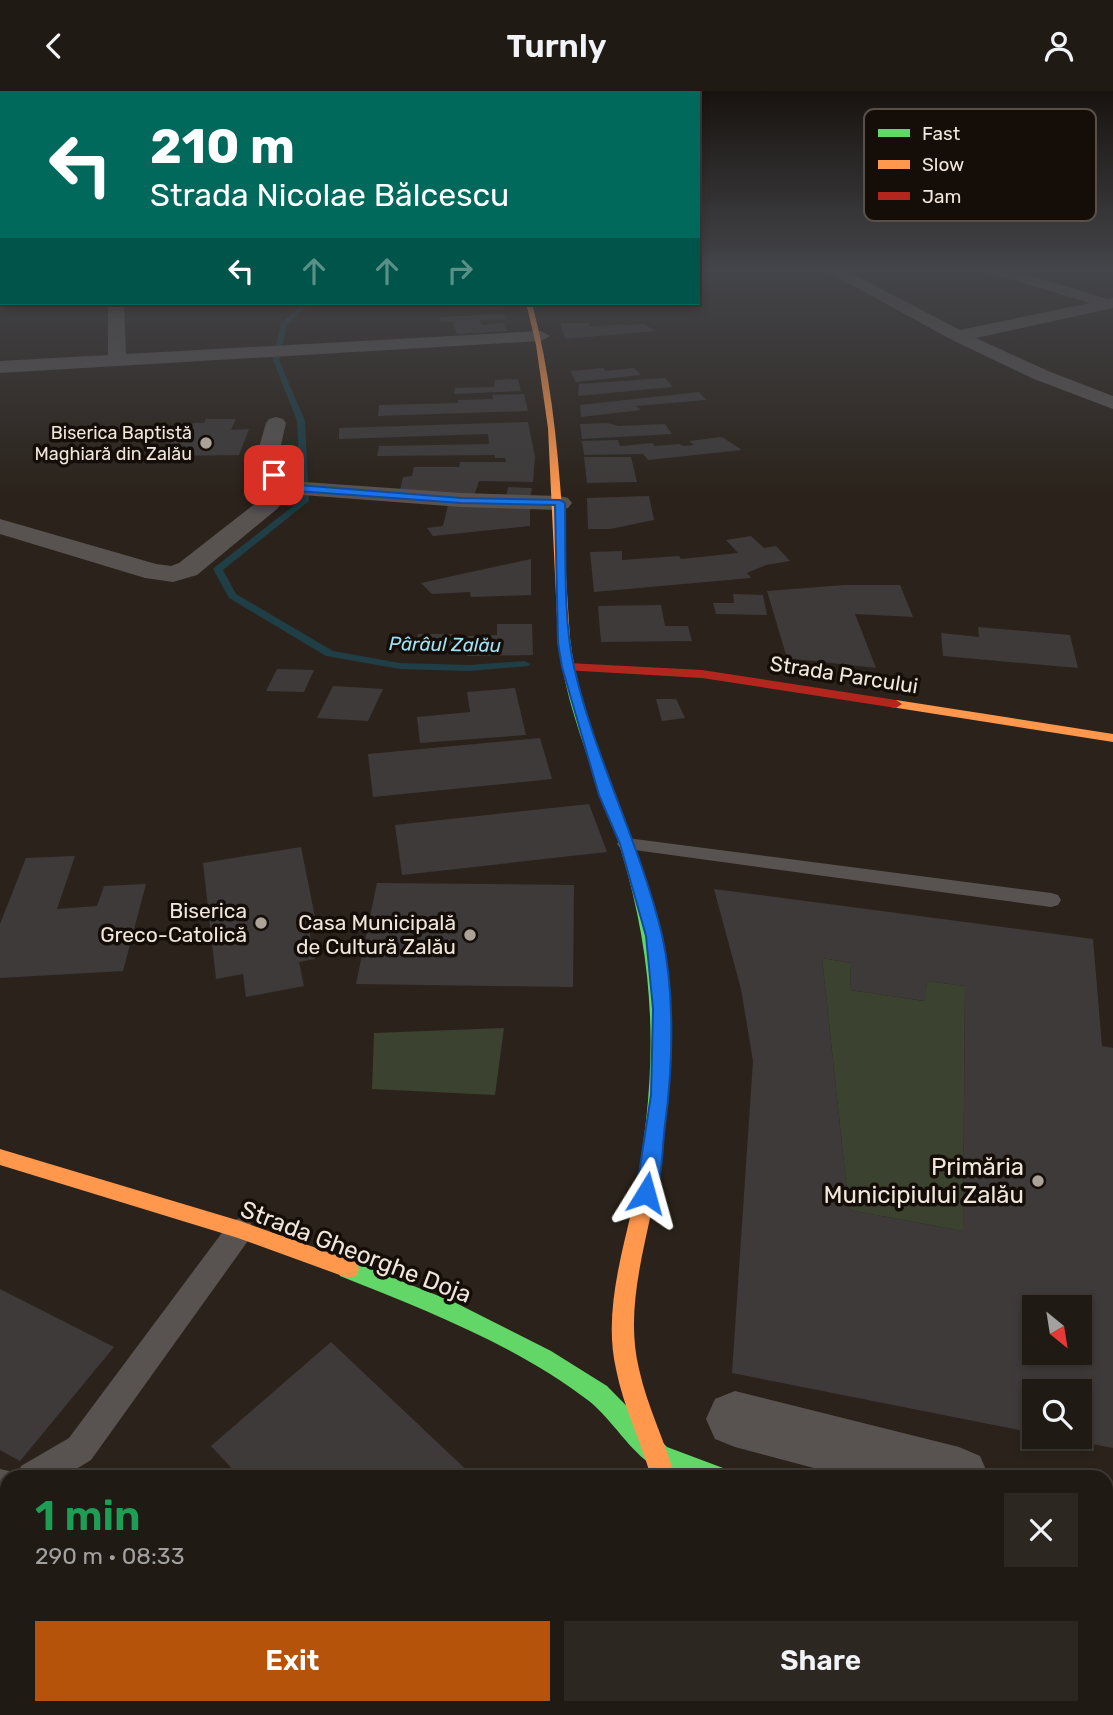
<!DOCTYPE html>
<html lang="en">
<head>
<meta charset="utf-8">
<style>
  body { margin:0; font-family:Rubik,sans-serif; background:#2d2722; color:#f1f3f6; height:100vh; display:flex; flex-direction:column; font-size:26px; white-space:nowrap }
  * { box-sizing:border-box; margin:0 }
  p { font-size:23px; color:#a2a1a0 }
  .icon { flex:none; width:38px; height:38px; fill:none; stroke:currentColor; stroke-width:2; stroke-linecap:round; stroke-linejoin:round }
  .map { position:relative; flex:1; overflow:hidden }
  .panel { position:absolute; left:0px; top:1379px; width:1113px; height:245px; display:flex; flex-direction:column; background:#201a14; border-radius:21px 21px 0 0; box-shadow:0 4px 10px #0003,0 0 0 2px #3d3834 }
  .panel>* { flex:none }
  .guide { position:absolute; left:0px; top:0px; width:700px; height:214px; box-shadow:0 4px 10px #0003,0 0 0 2px #3d3834; background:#00695c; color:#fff; overflow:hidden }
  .needle { width:46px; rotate:150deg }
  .fabs { position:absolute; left:1022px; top:1204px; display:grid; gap:14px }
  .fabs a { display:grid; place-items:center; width:70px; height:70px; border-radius:0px; background:#201a14; box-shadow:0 4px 10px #0003,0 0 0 2px #3d3834; font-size:35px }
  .pin { position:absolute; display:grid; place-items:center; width:60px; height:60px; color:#fff; margin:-30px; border-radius:14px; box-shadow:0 4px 10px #0006 }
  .me { position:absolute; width:77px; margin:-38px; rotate:8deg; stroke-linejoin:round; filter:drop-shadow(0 0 5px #0008) }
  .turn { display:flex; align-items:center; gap:24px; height:147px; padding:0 35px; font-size:32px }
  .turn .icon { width:91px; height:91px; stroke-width:2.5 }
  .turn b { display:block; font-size:49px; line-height:60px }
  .lanes { display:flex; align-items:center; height:66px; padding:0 35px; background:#0003; justify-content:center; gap:35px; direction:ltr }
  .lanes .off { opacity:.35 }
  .round { display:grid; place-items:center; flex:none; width:74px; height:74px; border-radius:0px; background:#2d2722 }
  .headline { display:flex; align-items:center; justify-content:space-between; height:119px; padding:0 35px }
  h1 { font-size:42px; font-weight:600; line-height:52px; color:#1e9e55 }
  .button { display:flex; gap:14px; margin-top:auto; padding:14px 35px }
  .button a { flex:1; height:80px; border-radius:0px; background:#b45309; color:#fff; font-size:28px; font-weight:600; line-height:80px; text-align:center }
  .button a+a { background:#2d2722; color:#f1f3f6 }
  header { display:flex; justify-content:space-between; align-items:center; height:91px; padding:0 35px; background:#201a14; font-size:32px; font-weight:600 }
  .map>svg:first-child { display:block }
</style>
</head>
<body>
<header><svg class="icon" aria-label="back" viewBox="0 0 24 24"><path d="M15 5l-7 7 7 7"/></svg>Turnly<svg class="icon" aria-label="person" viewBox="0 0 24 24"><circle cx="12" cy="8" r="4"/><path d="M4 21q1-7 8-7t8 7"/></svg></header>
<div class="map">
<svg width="1113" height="1624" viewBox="0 0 1113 1624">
  <rect width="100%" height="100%" fill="#2b231b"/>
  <g fill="#3b422f">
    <polygon points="822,867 851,872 850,899 924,910 927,890 965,895 963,1140 849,1119"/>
    <polygon points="504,937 495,1004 372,998 374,942"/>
    <polygon points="1106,1490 1113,1493 1113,1624 1054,1624 1048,1617 1106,1617"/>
  </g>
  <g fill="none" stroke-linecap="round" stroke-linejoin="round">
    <polygon fill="#1f3e46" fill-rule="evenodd" points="298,212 304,212 307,215 287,233 279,269 305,330 309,410 223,479 236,503 333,560 400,572 470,574 525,570 530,573 529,575 470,580 400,578 326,565 229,507 213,478 215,476 301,409 297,330 273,269 281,232 301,215"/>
  </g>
  <g fill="#3e3a3a" fill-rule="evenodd">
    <polygon points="444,212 501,212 503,217 448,216"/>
    <polygon points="503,223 506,228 479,229 482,234 503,232 507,240 457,243 453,231 441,231 439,226"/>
    <polygon points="560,232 589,232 590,235 644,233 655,240 565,248"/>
    <polygon points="603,277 606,280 634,277 641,284 576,291 570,280"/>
    <polygon points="665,287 673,296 578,305 579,293"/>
    <polygon points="518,288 521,300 454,303 455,297 494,296 495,289"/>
    <polygon points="699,301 706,309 636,315 641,319 581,326 580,314"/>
    <polygon points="524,303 528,320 378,325 379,314 458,312 458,309 493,308 492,304"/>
    <polygon points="206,328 236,328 231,339 249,338 239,364 162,365 173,338 188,338 193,332 204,332"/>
    <polygon points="528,331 535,366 533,391 479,390 473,408 399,403 403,386 412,385 414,376 459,376 460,371 506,371 505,367 495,367 495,364 377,365 379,355 489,353 488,343 339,348 339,337"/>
    <polygon points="607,332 619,335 665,333 672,343 582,348 580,333"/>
    <polygon points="722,346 742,359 648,369 643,363 584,364 582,350 618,349 620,355 653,352 654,355 680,353 683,355 694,354 689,350"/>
    <polygon points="584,366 631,366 637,391 587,392"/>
    <polygon points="508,396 532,397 530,408 506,407"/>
    <polygon points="649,405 654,429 610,438 588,438 587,407"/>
    <polygon points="448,414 530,417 530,435 433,445 427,437 443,435"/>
    <polygon points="751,445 764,457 776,455 790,470 766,474 747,482 751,487 594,501 590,461 622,460 622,469 679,465 681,468 738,462 726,449"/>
    <polygon points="531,468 531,504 471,506 470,501 432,503 421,492"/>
    <polygon points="845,494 900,494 913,526 855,523 876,577 787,567 767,500"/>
    <polygon points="733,503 763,504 767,524 716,523 713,512 734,512"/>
    <polygon points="661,514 665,535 688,535 692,550 601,551 598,515"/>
    <polygon points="497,533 532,533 533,564 467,565 468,545 497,544"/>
    <polygon points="978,536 1070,544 1078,577 943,565 941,542 979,546"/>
    <polygon points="418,543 454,543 452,558 415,558"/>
    <polygon points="277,578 314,579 304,601 266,600"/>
    <polygon points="333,595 383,598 368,630 317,627"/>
    <polygon points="515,597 526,644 420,652 417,626 470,621 467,601"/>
    <polygon points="656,608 676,608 685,627 662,630"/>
    <polygon points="540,647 552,688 373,706 368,663"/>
    <polygon points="589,713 607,761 402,784 395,734"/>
    <polygon points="301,756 316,831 308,833 315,868 299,871 304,895 246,906 243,883 216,888 203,772"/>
    <polygon points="75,765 57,818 97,815 104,795 146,793 123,880 0,887 0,833 26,767"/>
    <polygon points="377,792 574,794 573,896 356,893"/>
    <path d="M714 798 1093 848 1102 955 1113 957V1357L1062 1347 1080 1346V1300H1034V1342L732 1282 753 970 741 898ZM822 867 851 872 850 899 925 910 927 890 965 895 963 1140 849 1119ZM1034 1216H1080V1262H1034Z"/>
    <polygon points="0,1198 114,1256 20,1370 0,1359"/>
    <polygon points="331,1251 474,1386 240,1386 211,1355"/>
    <polygon points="0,1532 7,1542 7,1617 60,1617 65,1624 0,1624"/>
    <polygon points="138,1617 428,1617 422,1624 131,1624"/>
  </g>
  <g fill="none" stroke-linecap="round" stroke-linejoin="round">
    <g fill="#585351" fill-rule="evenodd">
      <polygon points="627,747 1051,802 1058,804 1061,809 1058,814 1051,816 620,757 617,753 620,749"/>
      <polygon points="240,1127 250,1131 254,1139 250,1147 91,1369 63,1386 7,1386 7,1410 0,1410 0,1378 18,1382 21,1375 69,1347 230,1131"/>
    </g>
    <g fill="#585351" fill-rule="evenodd">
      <polygon points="821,177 841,177 960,239 1090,212 984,180 981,177 1005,177 1108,208 1113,207 1113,217 976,247 1048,280 1113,305 1113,318 1034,288 952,249"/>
      <polygon points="108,212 124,212 126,263 541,240 550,245 541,250 0,282 0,270 108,264"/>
      <polygon points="276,326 283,328 286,332 277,371 290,390 461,402 560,405 568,407 572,412 568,417 560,419 461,416 289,403 277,418 197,484 173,491 145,487 0,443 0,428 156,473 171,475 179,472 261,408 271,396 255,371 266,332 269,328"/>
      <polygon points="735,1300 959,1356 980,1365 989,1386 848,1386 735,1356 715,1348 706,1328 715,1308"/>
      <polygon points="1106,1390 1113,1392 1113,1452 1106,1450"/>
    </g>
    <g fill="#63d668" fill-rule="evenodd">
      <path d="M564 543 570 547C578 619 612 687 634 755 676 882 676 988 652 1118L649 1124 642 1126 635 1124 632 1118C658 989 659 883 620 756 598 688 565 619 558 547Z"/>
      <path d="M348 1169 454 1211 551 1260 607 1295 667 1356 723 1377 726 1386C700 1386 677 1387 653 1374 632 1363 610 1326 589 1310 516 1254 425 1219 340 1185L337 1178 340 1171Z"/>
    </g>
    <g fill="#ff974d" fill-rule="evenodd">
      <path d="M526 212H532C561 322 562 434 570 547L564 551 558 547 548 337 536 254Z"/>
      <polygon points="896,609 1113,643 1113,651 891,616 890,613"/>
      <polygon points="0,1058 240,1130 356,1171 359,1178 356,1185 348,1187 238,1147 0,1074"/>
      <path d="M642 1110 649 1112 652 1118C641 1170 626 1225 639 1278 647 1315 665 1350 675 1386H651C641 1350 623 1315 616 1278 604 1225 620 1170 632 1118L635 1112Z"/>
      <polygon points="768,1617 797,1617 800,1624 771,1624"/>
    </g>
    <g fill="#b3261e" fill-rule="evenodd">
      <polygon points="568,572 702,579 896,609 902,613 896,617 702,587 564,579 564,573"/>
      <polygon points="913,1617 944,1617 947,1624 916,1624"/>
    </g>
  </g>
  <linearGradient id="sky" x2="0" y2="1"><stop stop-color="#18130f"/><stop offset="0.44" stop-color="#44454a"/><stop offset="1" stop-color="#44454a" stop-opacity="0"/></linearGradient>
  <rect width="1113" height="404" fill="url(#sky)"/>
  <path fill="#1a73e8" stroke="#114b97" stroke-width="2" d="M271 382H278L286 393 461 407 560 409 565 412C566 461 563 529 574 576 595 668 640 752 662 844 675 902 673 975 665 1034 662 1057 663 1087 653 1108L646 1110 639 1108 636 1102 651 1004 653 918 646 845 620 753 599 704 562 576 558 552 555 414 461 412 283 399 280 398 270 384Z"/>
  <g fill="#aba298" stroke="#150e08" stroke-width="2.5">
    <circle cx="206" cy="352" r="7"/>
    <circle cx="261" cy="832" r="7"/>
    <circle cx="470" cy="844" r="7"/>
    <circle cx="1038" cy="1090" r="7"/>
  </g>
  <g text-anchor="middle" stroke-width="7" stroke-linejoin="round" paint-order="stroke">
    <g font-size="18" fill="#f0e6dc" stroke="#150e08" text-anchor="end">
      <text x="192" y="348">Biserica Baptistă<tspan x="192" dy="21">Maghiară din Zalău</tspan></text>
    </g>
    <g font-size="19" font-style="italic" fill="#9fe3f7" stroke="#150e08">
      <text transform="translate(445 553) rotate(1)" y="7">Pârâul Zalău</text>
    </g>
    <g font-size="21" fill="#f0e6dc" stroke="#150e08">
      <text transform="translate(844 584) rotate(9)" y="7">Strada Parcului</text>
    </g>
    <g font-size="21" fill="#f0e6dc" stroke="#150e08" text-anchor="end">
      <text x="247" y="827">Biserica<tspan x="247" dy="24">Greco-Catolică</tspan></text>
      <text x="456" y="839">Casa Municipală<tspan x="456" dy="24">de Cultură Zalău</tspan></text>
    </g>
    <g font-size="24" fill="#f0e6dc" stroke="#150e08" text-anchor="end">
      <text x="1024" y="1084">Primăria<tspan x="1024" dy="28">Municipiului Zalău</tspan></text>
    </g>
    <g font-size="24" fill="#f0e6dc" stroke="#150e08">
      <text transform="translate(356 1161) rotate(21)" y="8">Strada Gheorghe Doja</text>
    </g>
  </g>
  <rect x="864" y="18" width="232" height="112" rx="10" fill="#150e08" stroke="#574f48" stroke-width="2"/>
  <rect x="878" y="38" width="32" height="8" fill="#63d668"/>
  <rect x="878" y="69" width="32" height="9" fill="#ff974d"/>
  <rect x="878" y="101" width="32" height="8" fill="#b3261e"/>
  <g font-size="19" fill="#f0e6dc">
    <text x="922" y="49">Fast</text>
    <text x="922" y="80">Slow</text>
    <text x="922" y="112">Jam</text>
  </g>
</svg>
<div class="fabs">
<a><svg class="needle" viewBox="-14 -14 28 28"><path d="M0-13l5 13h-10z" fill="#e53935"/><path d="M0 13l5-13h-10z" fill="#a2a1a0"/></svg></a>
<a><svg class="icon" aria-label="search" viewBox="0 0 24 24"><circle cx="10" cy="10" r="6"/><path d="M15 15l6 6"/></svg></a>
</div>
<div class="pin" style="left:274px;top:384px;background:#d93025"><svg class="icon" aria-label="arrive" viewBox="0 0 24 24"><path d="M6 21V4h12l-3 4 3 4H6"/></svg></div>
<svg class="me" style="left:646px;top:1102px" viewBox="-20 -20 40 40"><path d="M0-17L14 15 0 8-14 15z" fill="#1a73e8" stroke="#fff" stroke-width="4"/></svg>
<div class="guide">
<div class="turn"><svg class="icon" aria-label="left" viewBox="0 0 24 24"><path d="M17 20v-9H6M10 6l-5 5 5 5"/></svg><div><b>210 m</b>Strada Nicolae Bălcescu</div></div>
<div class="lanes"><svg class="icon" aria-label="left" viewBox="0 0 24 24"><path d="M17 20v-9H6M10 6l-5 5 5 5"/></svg><svg class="icon off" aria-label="ahead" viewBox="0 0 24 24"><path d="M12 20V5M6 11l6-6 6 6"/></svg><svg class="icon off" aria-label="ahead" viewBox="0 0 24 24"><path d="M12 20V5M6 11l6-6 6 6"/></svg><svg class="icon off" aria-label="right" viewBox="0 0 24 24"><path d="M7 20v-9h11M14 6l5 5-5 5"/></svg></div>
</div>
<section class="panel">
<div class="headline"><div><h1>1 min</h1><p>290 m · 08:33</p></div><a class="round"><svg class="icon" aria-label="close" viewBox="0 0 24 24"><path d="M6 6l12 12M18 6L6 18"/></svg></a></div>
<div class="button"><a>Exit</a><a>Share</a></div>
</section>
</div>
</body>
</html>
